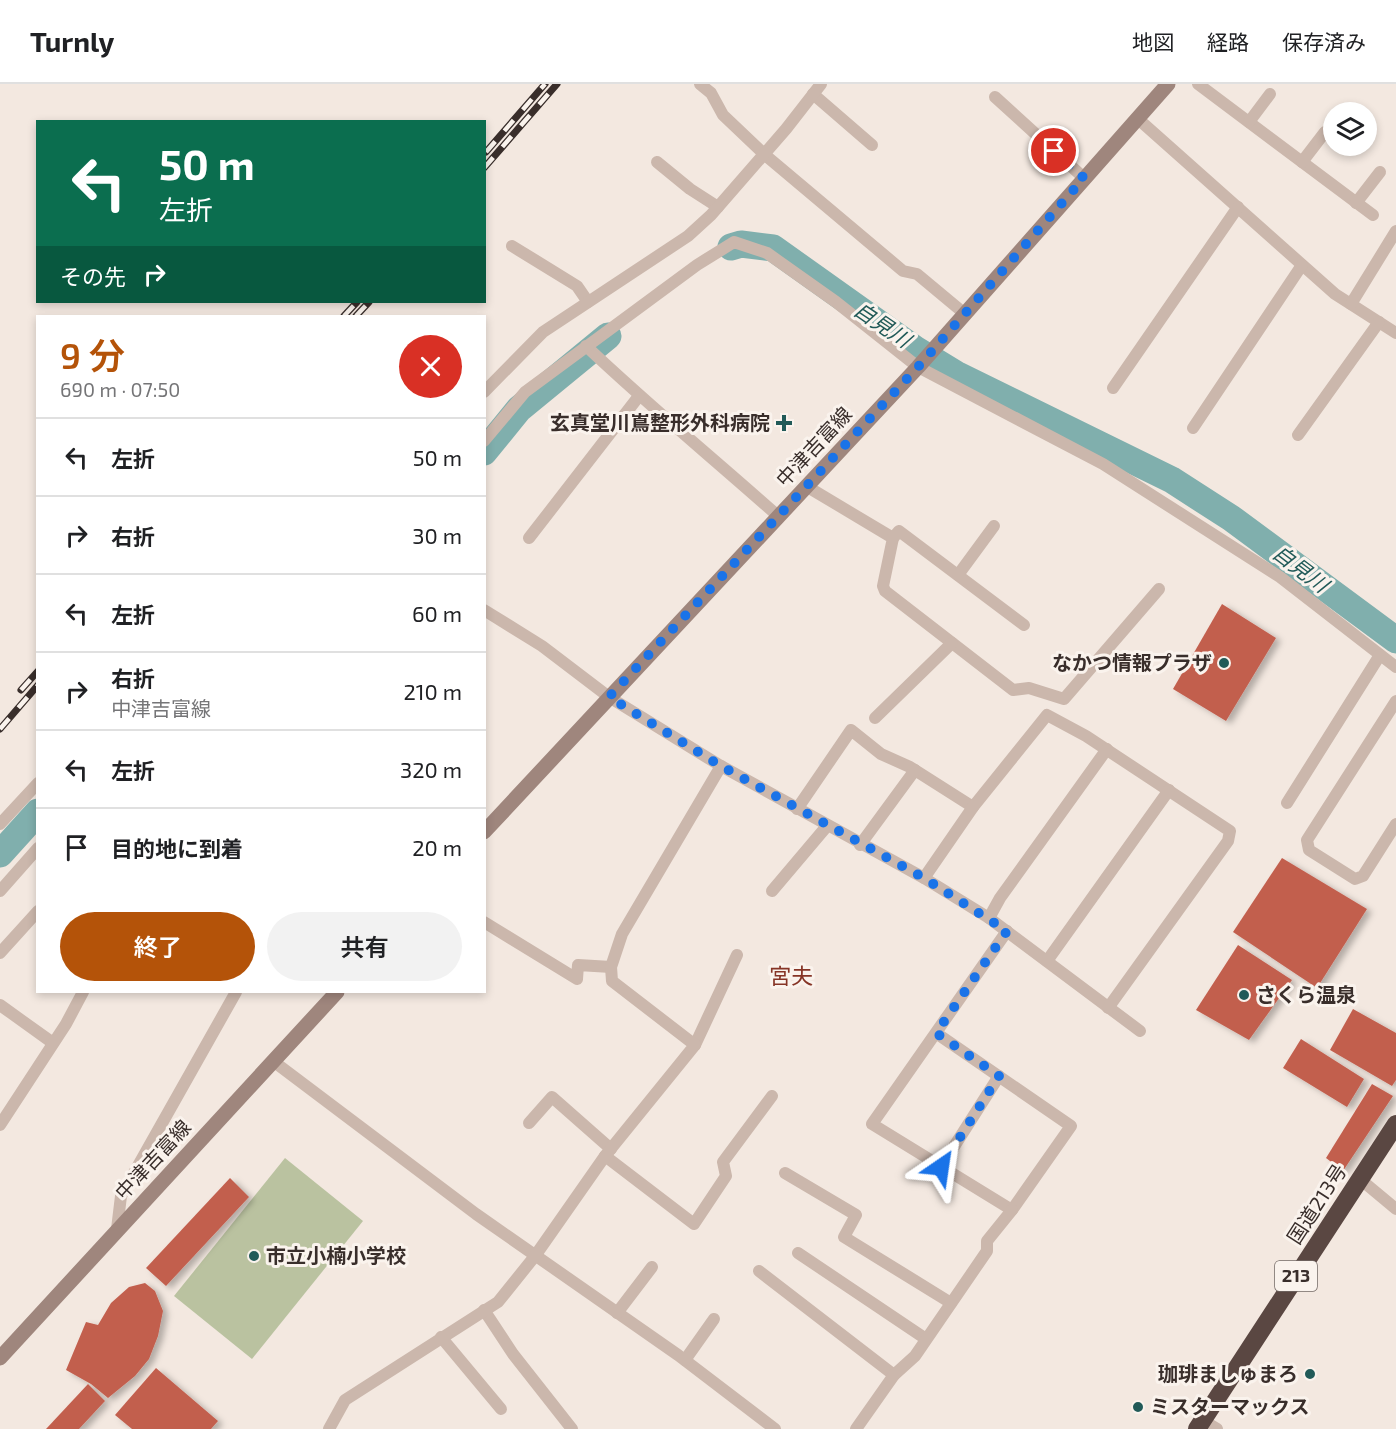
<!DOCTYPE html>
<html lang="ja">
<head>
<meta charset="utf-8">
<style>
  body { margin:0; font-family:"Exo 2","Noto Sans JP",sans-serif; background:#f2f2f2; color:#202124; height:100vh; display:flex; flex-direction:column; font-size:22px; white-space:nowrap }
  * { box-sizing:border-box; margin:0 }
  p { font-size:20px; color:#757577 }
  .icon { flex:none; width:33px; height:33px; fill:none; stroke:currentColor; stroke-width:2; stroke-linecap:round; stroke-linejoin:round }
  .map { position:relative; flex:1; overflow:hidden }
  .sheet { position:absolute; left:36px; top:231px; width:450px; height:678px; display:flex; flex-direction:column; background:#fff; border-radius:0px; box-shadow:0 3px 9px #0003 }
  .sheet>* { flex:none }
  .banner { position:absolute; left:36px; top:36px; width:450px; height:183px; border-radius:0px; box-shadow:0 3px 9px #0003; background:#0b6e4f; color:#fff; overflow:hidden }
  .fabs { position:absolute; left:1323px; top:18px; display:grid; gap:12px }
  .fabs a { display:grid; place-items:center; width:54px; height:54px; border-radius:50%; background:#fff; box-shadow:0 3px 9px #0003; font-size:30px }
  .pin { position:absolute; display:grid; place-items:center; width:51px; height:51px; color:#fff; margin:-26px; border:3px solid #fff; border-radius:50%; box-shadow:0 2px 6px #0007 }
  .me { position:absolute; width:66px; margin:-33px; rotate:32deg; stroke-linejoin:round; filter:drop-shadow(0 0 4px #0008) }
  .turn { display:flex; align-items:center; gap:21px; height:126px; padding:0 24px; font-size:27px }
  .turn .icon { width:78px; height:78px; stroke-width:2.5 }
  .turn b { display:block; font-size:42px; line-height:51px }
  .then { display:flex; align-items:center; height:57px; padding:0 24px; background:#0003; gap:12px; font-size:22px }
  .round { display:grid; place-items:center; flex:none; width:63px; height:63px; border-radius:32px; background:#f2f2f2 }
  .headline { display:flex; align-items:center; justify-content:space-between; height:102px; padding:0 24px }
  h1 { font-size:36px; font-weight:600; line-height:45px; color:#b45309 }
  .button { display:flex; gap:12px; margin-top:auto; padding:12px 24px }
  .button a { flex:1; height:69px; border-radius:36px; background:#b45309; color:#fff; font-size:24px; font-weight:600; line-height:69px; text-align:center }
  .button a+a { background:#f2f2f2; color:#202124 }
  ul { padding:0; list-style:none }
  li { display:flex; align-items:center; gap:18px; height:78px; padding:0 24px; border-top:2px solid #e0e0e0 }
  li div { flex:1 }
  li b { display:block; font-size:22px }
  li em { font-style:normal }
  header { display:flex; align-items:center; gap:36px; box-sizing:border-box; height:84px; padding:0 30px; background:#fff; border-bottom:2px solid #e0e0e0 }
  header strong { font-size:28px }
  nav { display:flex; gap:33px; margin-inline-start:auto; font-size:21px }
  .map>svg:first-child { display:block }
</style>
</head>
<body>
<header>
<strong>Turnly</strong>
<nav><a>地図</a><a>経路</a><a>保存済み</a></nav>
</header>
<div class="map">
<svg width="1396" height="1345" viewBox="0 0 1396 1345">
  <defs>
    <filter id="shadow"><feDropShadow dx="5" dy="3" stdDeviation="3" flood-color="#0004"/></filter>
  </defs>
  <rect width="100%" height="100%" fill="#f3e8e0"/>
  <polygon fill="#bac2a0" points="285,1074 363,1137 252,1275 174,1212"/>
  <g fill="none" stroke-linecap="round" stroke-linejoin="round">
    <g stroke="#80afad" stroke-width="27">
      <polyline points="731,163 741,160 773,164 915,265 956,290 1172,396 1231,434 1396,556"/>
      <polyline points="484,368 519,325 608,252"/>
      <polyline points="0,770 38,728"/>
    </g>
  </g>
  <g fill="#c25f4e" filter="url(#shadow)">
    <polygon points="1222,520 1276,554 1226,637 1173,605"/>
    <polygon points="1282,774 1367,825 1317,904 1233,848"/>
    <polygon points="1238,861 1292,896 1249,956 1196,926"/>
    <polygon points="1353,925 1396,949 1396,996 1392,1002 1330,966"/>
    <polygon points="1301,955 1364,995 1347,1023 1283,984"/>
    <polygon points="1372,1000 1393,1012 1343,1087 1326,1074"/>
    <polygon points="230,1094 249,1113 166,1202 146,1184"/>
    <polygon points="145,1199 155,1207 163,1227 158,1252 149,1275 135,1292 108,1314 91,1300 66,1286 86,1238 98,1241 111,1219 129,1203"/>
    <polygon points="156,1284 218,1337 211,1345 132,1345 115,1331"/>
    <polygon points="88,1300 105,1317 79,1345 46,1345"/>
  </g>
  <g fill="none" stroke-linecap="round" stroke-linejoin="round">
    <g stroke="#cbb7ac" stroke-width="12">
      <polyline points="700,0 711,9 723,31 764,70 903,187 917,190 965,230"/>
      <polyline points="1198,0 1373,131"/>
      <polyline points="813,10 872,61"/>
      <polyline points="995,13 1084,94"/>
      <polyline points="1137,34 1335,210 1396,249"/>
      <polyline points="1249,38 1270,10"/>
      <polyline points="657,78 690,105 718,123"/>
      <polyline points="1302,78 1325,48"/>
      <polyline points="1356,119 1380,88"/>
      <polyline points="512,162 577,202 588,218"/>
      <polyline points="1351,220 1396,147"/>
      <path d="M586 262C648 321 714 375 778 432"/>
      <polyline points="1113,304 1238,123"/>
      <polyline points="484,308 543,248 688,152 711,131 786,45 821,0"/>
      <polyline points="1193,344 1302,181"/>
      <polyline points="1298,351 1379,238"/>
      <polyline points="484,357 525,308 697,181 734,158 767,169 836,218 918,283 1103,380 1280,493 1396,583"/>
      <polyline points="806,402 893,454 883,502 885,507 1013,606 1029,604 1064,615 1159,505"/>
      <polyline points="529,454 639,312"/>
      <polyline points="893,454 899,447 1024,541"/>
      <polyline points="958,491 994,442"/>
      <polyline points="484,526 542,562 609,613 721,682 924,794 989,834 1140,947"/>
      <polyline points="1396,617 1307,756 1309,766 1355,795 1363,792 1396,740"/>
      <polyline points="875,634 952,559"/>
      <polyline points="1287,719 1380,571"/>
      <polyline points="797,725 851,646 881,670 910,683 973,723"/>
      <polyline points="0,740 38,699"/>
      <polyline points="860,761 915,686"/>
      <polyline points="924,794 973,723 1047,631 1086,652 1230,747 1228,757 1108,924"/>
      <polyline points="0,807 38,764"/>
      <polyline points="772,807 827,742"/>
      <polyline points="989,834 1000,814 1107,665"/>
      <polyline points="484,838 577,895 578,881 611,883"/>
      <polyline points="0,869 38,827"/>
      <polyline points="1047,877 1169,706"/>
      <polyline points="0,921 53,959"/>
      <polyline points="936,949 1071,1042 1012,1126 872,1040 1007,847"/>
      <polyline points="695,961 737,871"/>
      <polyline points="273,977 476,1130 678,1271 775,1345"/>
      <polyline points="529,1039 552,1013 611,1065"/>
      <polyline points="0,1041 66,940 83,908"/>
      <polyline points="605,1072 694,1140 726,1092 723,1078 772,1012"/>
      <polyline points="941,1083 999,992"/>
      <polyline points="785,1089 856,1131 844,1153 951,1219"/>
      <polyline points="1360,1095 1396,1125"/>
      <polyline points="117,1145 121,1112 236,908"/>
      <polyline points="798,1169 926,1255"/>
      <polyline points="759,1187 894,1291"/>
      <polyline points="484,1226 513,1270 572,1345"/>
      <polyline points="617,1229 652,1183"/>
      <polyline points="441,1253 501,1325"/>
      <polyline points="685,1276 714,1235"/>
      <polyline points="1202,1336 1217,1345"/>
      <polyline points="329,1345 345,1316 498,1218 535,1172 605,1072 695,961 612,897 611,883 622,850 721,682"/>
      <polyline points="856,1345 894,1291 915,1272 987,1167 987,1157 1012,1126"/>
    </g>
    <g stroke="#9f867d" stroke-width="15">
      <polyline points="484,748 918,283 1168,0"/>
      <polyline points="0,1274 337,908"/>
    </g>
    <polyline stroke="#5a4742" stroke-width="18" points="1197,1345 1396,1040"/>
    <g stroke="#392e2b" stroke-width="7">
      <g id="rail">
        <polyline points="486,68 545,0"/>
        <polyline points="484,84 557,0"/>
        <polyline points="344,232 357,218"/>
        <polyline points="356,232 369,218"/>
        <polyline points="21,606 38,587"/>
        <polyline points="0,645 38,601"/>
      </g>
    </g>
    <use href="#rail" stroke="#faf3ed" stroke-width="4.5" stroke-dasharray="14" stroke-linecap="butt"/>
  </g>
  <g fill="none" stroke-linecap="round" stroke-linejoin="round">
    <polyline stroke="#1a73e8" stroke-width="10" stroke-dasharray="0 18" points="941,1083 999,992 936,949 1007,847 924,794 721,682 609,613 918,283 1084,94 1054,67"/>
  </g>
  <g fill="#215a58" stroke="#faf3ed" stroke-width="2">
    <path d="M781 330h6v6h6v6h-6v6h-6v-6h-6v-6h6z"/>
    <circle cx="1224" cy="579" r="6"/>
    <circle cx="1244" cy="911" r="6"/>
    <circle cx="254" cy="1172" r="6"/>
    <circle cx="1310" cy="1290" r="6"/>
    <circle cx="1138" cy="1323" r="6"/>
  </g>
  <g text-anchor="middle" stroke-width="6" stroke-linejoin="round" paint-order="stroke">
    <rect fill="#faf3ed" stroke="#736965" stroke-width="1.5" x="1275" y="1177" width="42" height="30" rx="4.5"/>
    <g font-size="18" font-weight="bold" fill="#392e2b">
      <text x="1296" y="1198">213</text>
    </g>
    <g font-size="20" font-weight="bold" fill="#392e2b" stroke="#faf3ed" text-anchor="end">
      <text x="770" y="346">玄真堂川嶌整形外科病院</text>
      <text x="1212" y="586">なかつ情報プラザ</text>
      <text x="1256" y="918" text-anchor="start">さくら温泉</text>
      <text x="266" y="1179" text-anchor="start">市立小楠小学校</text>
      <text x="1298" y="1297">珈琲ましゅまろ</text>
      <text x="1150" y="1330" text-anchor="start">ミスターマックス</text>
    </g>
    <g font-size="20" fill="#392e2b" stroke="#faf3ed">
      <text transform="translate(814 363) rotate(-47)" y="7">中津吉富線</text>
      <text transform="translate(153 1076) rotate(-47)" y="7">中津吉富線</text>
      <text transform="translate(1317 1120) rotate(-57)" y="7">国道213号</text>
    </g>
    <g font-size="21" font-style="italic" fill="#215a58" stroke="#faf3ed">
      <text transform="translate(882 241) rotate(34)" y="7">自見川</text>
      <text transform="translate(1300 485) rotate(37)" y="7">自見川</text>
    </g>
    <g font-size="22" fill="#863426" stroke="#faf3ed">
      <text x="791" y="900">宮夫</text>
    </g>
  </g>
</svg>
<div class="fabs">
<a><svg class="icon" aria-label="layers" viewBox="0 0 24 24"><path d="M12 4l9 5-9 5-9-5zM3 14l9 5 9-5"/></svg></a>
</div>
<div class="pin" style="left:1054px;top:67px;background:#d93025"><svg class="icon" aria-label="arrive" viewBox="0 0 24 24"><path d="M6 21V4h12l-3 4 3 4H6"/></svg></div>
<svg class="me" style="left:941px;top:1083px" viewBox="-20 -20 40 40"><path d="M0-17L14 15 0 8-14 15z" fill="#1a73e8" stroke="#fff" stroke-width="4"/></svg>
<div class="banner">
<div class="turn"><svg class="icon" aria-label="left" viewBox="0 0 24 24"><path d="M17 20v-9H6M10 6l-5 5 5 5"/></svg><div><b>50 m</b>左折</div></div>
<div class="then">その先<svg class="icon" aria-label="right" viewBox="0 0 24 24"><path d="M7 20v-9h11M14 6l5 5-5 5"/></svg></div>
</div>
<section class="sheet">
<div class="headline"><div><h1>9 分</h1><p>690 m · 07:50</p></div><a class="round" style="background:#d93025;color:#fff"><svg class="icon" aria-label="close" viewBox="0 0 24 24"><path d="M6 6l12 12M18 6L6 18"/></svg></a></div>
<ul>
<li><svg class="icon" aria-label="left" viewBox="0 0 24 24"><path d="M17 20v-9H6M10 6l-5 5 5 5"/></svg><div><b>左折</b></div><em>50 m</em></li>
<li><svg class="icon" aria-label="right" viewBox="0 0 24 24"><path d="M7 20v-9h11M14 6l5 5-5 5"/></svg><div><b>右折</b></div><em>30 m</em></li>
<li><svg class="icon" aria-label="left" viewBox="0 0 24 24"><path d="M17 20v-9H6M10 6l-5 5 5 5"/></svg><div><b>左折</b></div><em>60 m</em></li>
<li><svg class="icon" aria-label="right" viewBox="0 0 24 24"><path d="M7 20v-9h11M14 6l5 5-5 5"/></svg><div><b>右折</b><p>中津吉富線</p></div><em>210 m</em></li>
<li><svg class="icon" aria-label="left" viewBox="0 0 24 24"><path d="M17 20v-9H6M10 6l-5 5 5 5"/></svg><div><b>左折</b></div><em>320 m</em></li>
<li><svg class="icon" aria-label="arrive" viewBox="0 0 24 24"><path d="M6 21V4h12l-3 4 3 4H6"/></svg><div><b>目的地に到着</b></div><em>20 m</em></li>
</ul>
<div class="button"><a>終了</a><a>共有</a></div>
</section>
</div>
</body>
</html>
